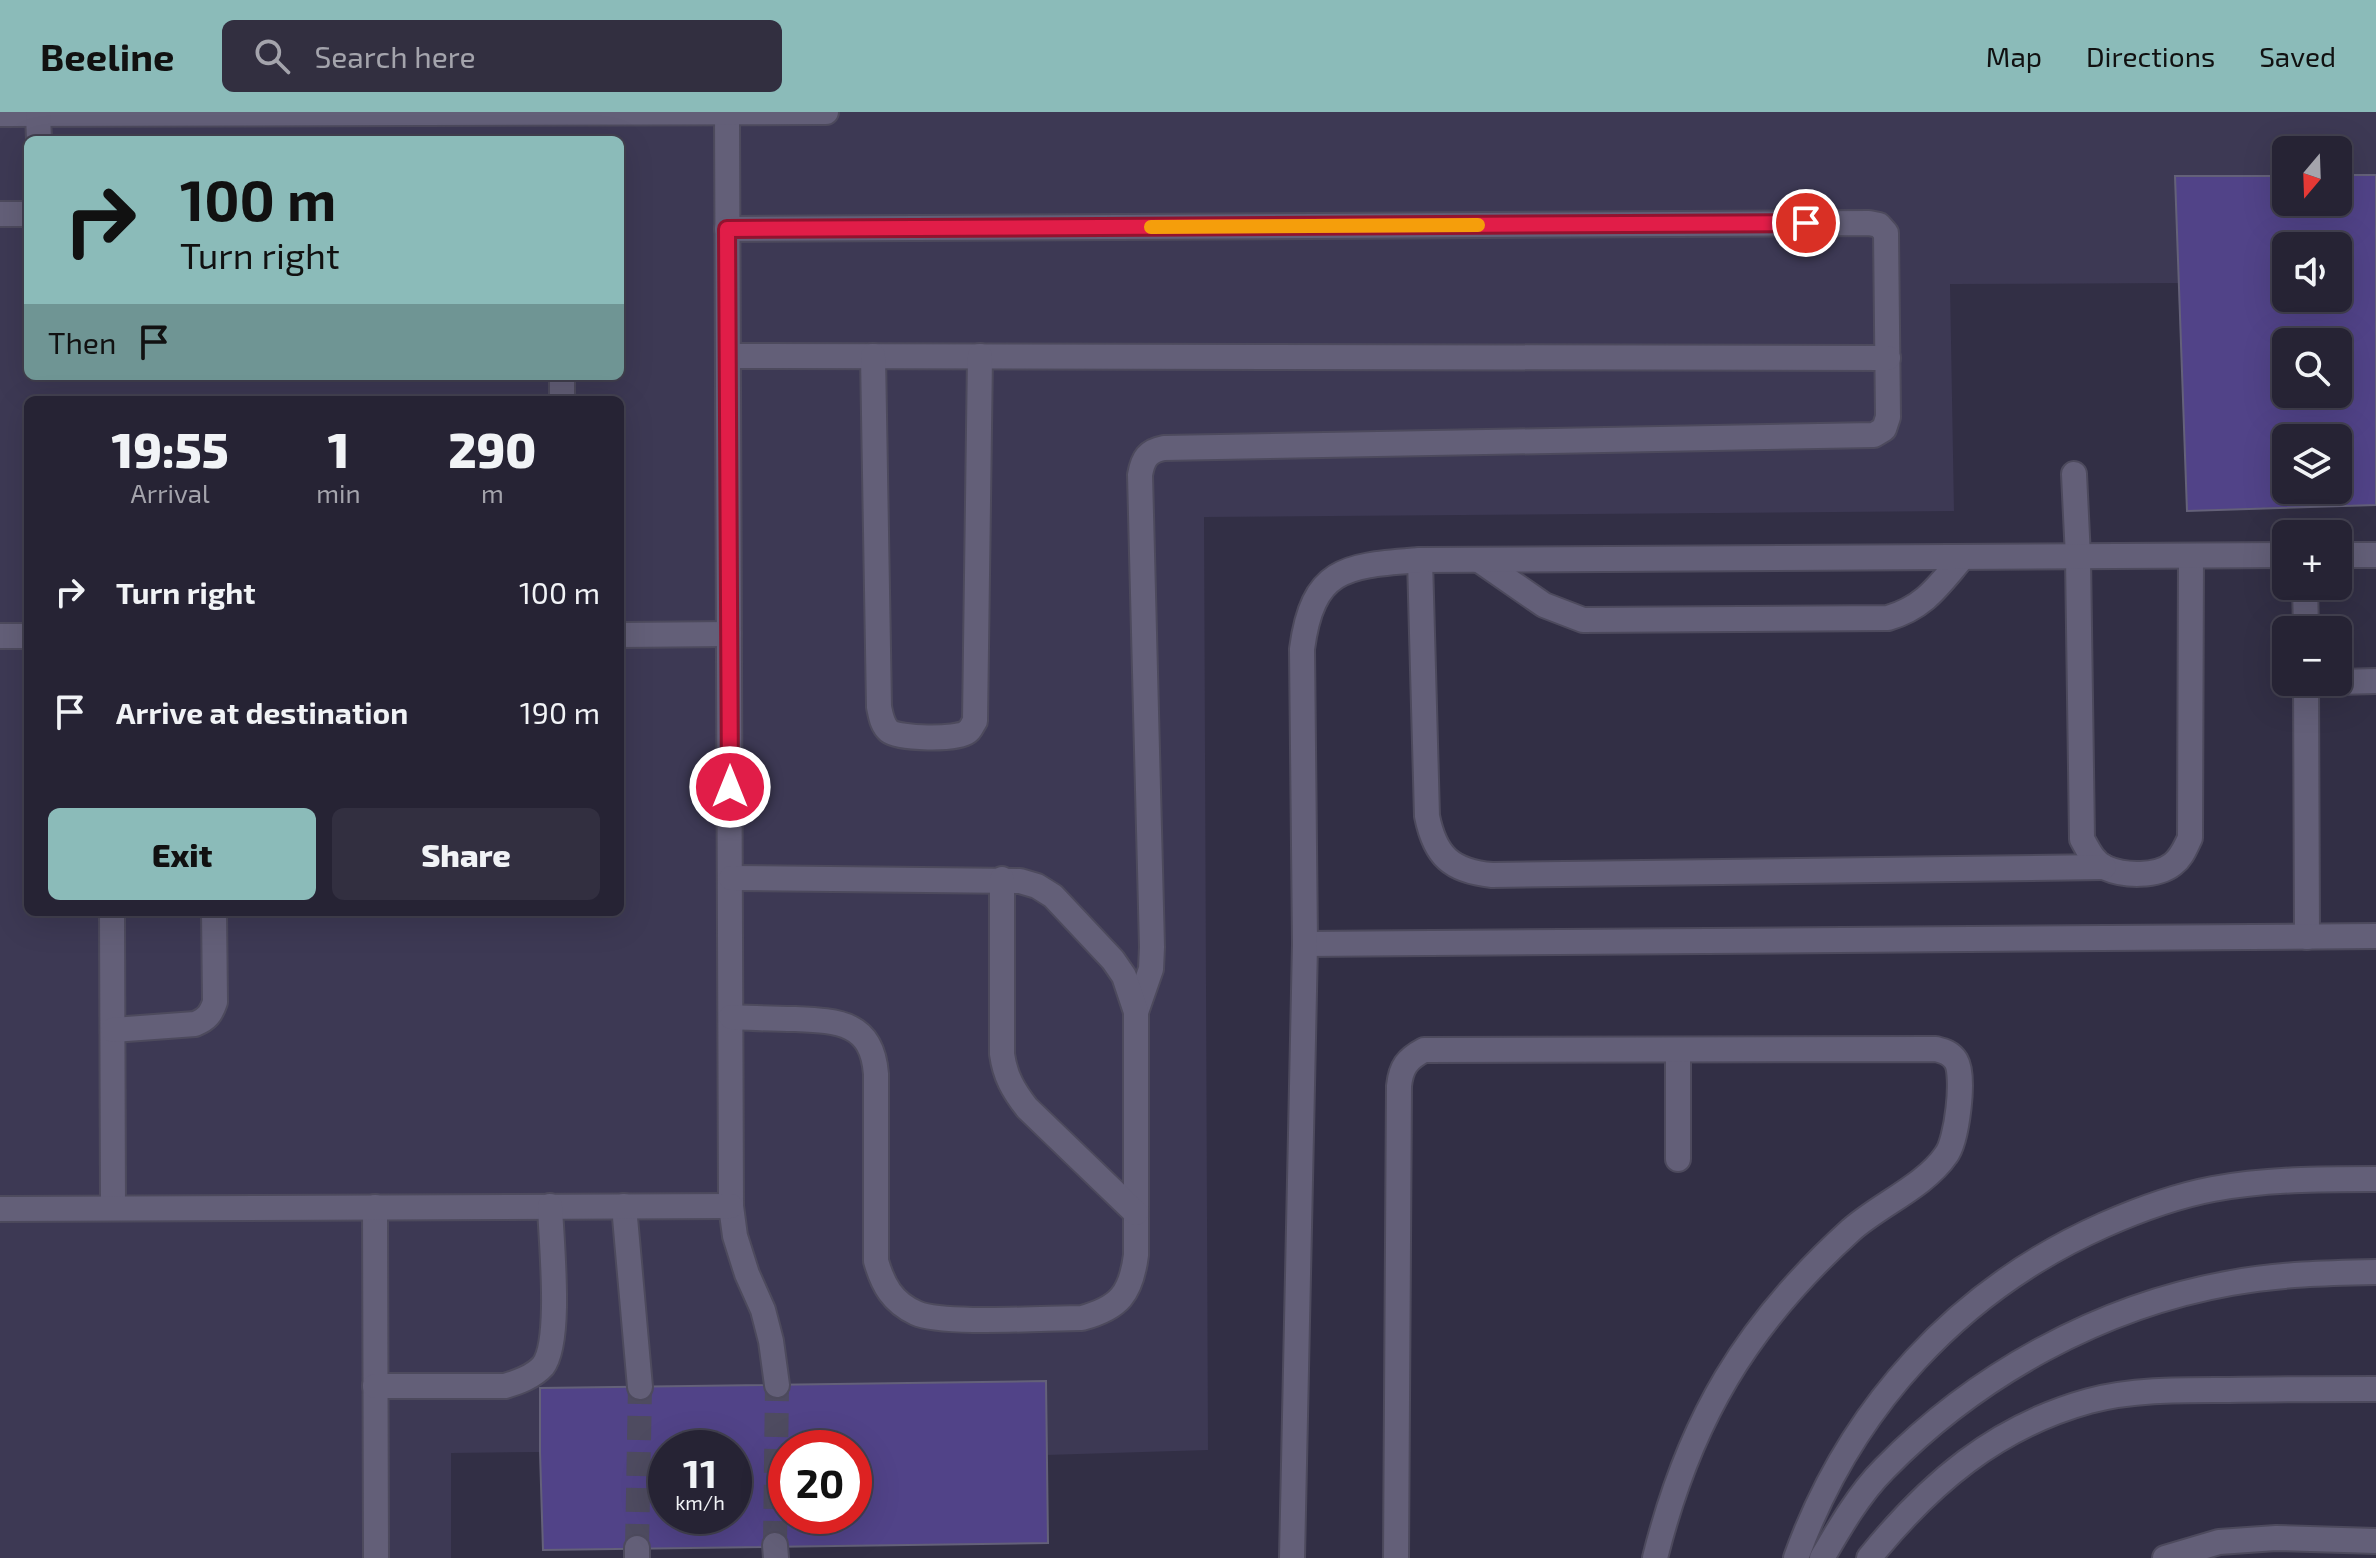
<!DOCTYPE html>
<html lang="en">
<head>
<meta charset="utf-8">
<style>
  body { margin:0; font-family:"Exo 2",sans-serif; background:#322f40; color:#f1f3f6; height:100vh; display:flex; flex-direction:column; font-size:30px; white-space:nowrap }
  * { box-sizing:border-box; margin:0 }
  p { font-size:26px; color:#a4a4ac }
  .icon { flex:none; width:44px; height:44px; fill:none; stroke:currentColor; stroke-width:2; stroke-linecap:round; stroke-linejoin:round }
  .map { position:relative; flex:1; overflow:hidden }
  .details { position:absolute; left:24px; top:284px; width:600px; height:520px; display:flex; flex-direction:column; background:#262334; border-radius:12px; box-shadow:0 8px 32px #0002,0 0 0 2px #42404f }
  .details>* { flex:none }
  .banner { position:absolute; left:24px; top:24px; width:600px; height:244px; border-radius:12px; box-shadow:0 8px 32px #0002,0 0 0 2px #42404f; background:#8bbbb9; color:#111; overflow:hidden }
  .needle { width:52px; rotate:199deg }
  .tools { position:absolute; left:2272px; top:24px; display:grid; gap:16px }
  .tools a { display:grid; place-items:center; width:80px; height:80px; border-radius:12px; background:#262334; box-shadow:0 8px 32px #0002,0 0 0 2px #42404f; font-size:40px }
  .speed { position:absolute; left:648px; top:1318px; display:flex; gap:16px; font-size:40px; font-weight:700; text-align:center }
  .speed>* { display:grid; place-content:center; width:104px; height:104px; border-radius:50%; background:#262334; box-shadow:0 8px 32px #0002,0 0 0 2px #42404f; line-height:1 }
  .speed small { font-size:20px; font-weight:400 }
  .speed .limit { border:12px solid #d22; background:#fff; color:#111 }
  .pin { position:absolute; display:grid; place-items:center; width:68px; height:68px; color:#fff; margin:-34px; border:4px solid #fff; border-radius:50%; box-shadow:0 2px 8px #0007 }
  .me { position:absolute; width:88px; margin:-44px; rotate:0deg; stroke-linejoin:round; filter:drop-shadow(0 0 6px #0008) }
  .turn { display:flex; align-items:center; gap:28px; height:168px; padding:0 24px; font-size:36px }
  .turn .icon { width:104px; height:104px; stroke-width:2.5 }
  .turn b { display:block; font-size:56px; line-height:68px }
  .then { display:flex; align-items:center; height:76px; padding:0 24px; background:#0003; gap:16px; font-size:30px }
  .eta { display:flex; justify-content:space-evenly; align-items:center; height:136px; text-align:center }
  .eta b { font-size:48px; font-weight:800; line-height:56px }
  .button { display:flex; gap:16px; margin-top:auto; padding:16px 24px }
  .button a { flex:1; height:92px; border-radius:12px; background:#8bbbb9; color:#111; font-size:32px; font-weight:800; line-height:92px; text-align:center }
  .button a+a { background:#322f40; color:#f1f3f6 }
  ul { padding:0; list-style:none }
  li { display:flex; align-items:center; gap:24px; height:120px; padding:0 24px }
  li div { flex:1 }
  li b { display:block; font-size:30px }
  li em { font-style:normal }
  header { display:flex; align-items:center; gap:48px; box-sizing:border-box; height:112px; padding:0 40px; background:#8bbbb9; color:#111 }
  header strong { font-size:38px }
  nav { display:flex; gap:44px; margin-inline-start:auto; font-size:28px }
  .search { width:560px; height:72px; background:#322f40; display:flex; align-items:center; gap:20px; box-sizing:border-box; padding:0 28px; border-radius:12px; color:#a4a4ac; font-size:30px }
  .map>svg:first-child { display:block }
</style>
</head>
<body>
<header>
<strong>Beeline</strong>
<div class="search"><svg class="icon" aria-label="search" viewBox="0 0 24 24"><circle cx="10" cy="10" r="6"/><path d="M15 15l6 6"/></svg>Search here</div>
<nav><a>Map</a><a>Directions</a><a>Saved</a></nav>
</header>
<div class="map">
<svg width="2376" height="1446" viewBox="0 0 2376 1446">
  <rect width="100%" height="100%" fill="#322f45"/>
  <path fill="#3d3954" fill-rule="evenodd" d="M0 0H2376V393L2187 399 2178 171 1950 172 1954 399 1204 405 1208 1338 1046 1343 640 1275 541 1276 540 1340 451 1341V1446H0ZM28 28H620V264H28ZM2286 38H2338V90H2286ZM2286 134H2338V186H2286ZM2286 230H2338V282H2286ZM28 288H620V800H28ZM2286 326H2338V378H2286Z"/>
  <g fill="#514388" stroke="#646179" stroke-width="2" fill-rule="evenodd">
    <path d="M2338 63H2376V393L2187 399 2175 64H2286V90H2338ZM2286 134H2338V186H2286ZM2286 230H2338V282H2286ZM2286 326H2338V378H2286Z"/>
    <path d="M1046 1269 1048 1431 543 1438 540 1340V1276ZM666 1336H734V1404H666ZM786 1336H854V1404H786Z"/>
  </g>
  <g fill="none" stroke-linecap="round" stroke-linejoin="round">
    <g stroke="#4e4b60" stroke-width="24" stroke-dasharray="24 12" stroke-linecap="butt">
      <polyline points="775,1433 777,1273"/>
      <polyline points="637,1436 640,1275"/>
    </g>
    <g stroke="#4d4a5d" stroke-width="28">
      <g id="minor">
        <polyline points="727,1 731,1094 735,1124 747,1162 763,1198 771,1229 777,1273"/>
        <polyline points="0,2 826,0"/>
        <polyline points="38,2 39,28"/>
        <polyline points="0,102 28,102"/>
        <path d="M727 117 1869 111 1879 113 1886 121 1888 305 1884 317 1874 323 1164 336C1148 339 1143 346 1140 363L1152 835 1151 857 1136 900"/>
        <polyline points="729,244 1888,246"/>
        <path d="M873 244 879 595C881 604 882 613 889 619 899 627 957 628 967 620 971 618 972 613 975 609L980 244"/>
        <polyline points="562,264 562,288"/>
        <path d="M2074 362 2078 445 2082 727C2088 738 2094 751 2106 756 2124 764 2157 765 2173 752 2182 745 2185 736 2190 726L2191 444"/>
        <polyline points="2338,443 2376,443"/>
        <path d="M1420 448 1427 704C1435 744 1451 759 1492 763L2104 755"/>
        <path d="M1479 448 1544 493 1583 508 1888 506C1925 495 1938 474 1962 446"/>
        <polyline points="2305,474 2306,518"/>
        <polyline points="620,523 729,522"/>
        <polyline points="0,524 28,524"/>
        <polyline points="2306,570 2307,825"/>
        <polyline points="2338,570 2376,569"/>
        <path d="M731 766 1020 769 1037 774 1053 784 1113 848 1124 864 1136 900V1143C1131 1182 1119 1196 1082 1206 1047 1206 942 1213 916 1201 892 1190 883 1173 876 1149V962C872 910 839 909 794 907 773 907 752 906 731 905"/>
        <path d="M1002 767V942C1005 964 1013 978 1027 996L1136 1101"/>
        <polyline points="112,800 113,1096"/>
        <polyline points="1305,832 2376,824"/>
        <path d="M113 918 195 912C207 907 211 902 215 890L214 800"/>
        <polyline points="1678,938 1678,1047"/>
        <polyline points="624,1094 640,1275"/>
        <polyline points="375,1095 376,1446"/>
        <polyline points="0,1097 731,1094"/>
        <path d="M375 1274H505C518 1270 533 1265 543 1254 562 1229 551 1128 550 1094"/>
        <polyline points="775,1433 776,1446"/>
        <polyline points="637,1446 637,1436"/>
        <path d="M1292 1446 1305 832 1302 537C1313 454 1347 454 1420 448L2286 443"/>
        <path d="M1396 1446 1399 974C1401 955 1407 947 1424 938L1936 937C1944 939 1951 941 1956 949 1965 964 1957 1029 1946 1043 1925 1074 1879 1093 1851 1118 1746 1213 1689 1309 1655 1446"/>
        <path d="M1796 1446C1850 1296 1958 1178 2104 1113 2138 1098 2176 1084 2213 1077 2267 1067 2321 1067 2376 1067"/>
        <path d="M1822 1446C1840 1415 1859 1382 1884 1357 1977 1262 2101 1194 2231 1171 2279 1162 2327 1161 2376 1160"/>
        <path d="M1869 1446C1929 1372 1995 1315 2089 1289 2134 1277 2183 1278 2229 1278 2278 1277 2327 1277 2376 1277"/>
        <polyline points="2165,1446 2219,1430 2276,1426 2376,1429"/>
      </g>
    </g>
    <use href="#minor" stroke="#635f78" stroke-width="24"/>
  </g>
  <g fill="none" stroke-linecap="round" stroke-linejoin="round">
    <g stroke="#92132f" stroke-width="20">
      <polyline id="route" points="730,675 727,117 1806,111"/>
    </g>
    <use href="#route" stroke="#e11d48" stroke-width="14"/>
    <polyline stroke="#f59e0b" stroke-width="14" points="1151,115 1478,113"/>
  </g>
</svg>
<div class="tools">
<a><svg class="needle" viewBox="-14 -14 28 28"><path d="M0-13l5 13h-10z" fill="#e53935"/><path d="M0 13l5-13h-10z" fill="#a4a4ac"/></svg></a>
<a><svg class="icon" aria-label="sound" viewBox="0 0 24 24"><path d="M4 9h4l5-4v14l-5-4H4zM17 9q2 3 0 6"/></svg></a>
<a><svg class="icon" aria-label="search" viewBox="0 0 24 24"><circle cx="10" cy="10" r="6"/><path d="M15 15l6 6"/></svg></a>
<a><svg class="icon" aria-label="layers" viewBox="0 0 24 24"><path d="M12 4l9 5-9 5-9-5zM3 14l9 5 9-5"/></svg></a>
<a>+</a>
<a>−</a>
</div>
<div class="speed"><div>11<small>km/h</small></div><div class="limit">20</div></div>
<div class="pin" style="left:1806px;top:111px;background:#d93025"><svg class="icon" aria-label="arrive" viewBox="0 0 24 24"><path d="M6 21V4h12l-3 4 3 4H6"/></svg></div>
<svg class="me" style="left:730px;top:675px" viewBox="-20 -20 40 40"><circle r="17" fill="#e11d48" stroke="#fff" stroke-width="3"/><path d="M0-11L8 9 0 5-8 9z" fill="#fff"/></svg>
<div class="banner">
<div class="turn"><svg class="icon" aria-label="right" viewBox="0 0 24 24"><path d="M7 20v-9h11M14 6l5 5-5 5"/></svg><div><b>100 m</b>Turn right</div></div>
<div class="then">Then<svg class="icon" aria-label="arrive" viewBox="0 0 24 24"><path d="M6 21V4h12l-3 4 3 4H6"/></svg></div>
</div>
<section class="details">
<div class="eta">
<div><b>19:55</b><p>Arrival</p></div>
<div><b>1</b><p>min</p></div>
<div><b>290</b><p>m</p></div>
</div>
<ul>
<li><svg class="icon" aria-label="right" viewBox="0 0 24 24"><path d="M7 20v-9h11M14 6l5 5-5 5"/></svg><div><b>Turn right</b></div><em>100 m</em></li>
<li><svg class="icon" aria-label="arrive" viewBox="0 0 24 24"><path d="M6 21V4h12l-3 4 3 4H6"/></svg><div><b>Arrive at destination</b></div><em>190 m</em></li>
</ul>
<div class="button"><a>Exit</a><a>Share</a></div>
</section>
</div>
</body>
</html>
